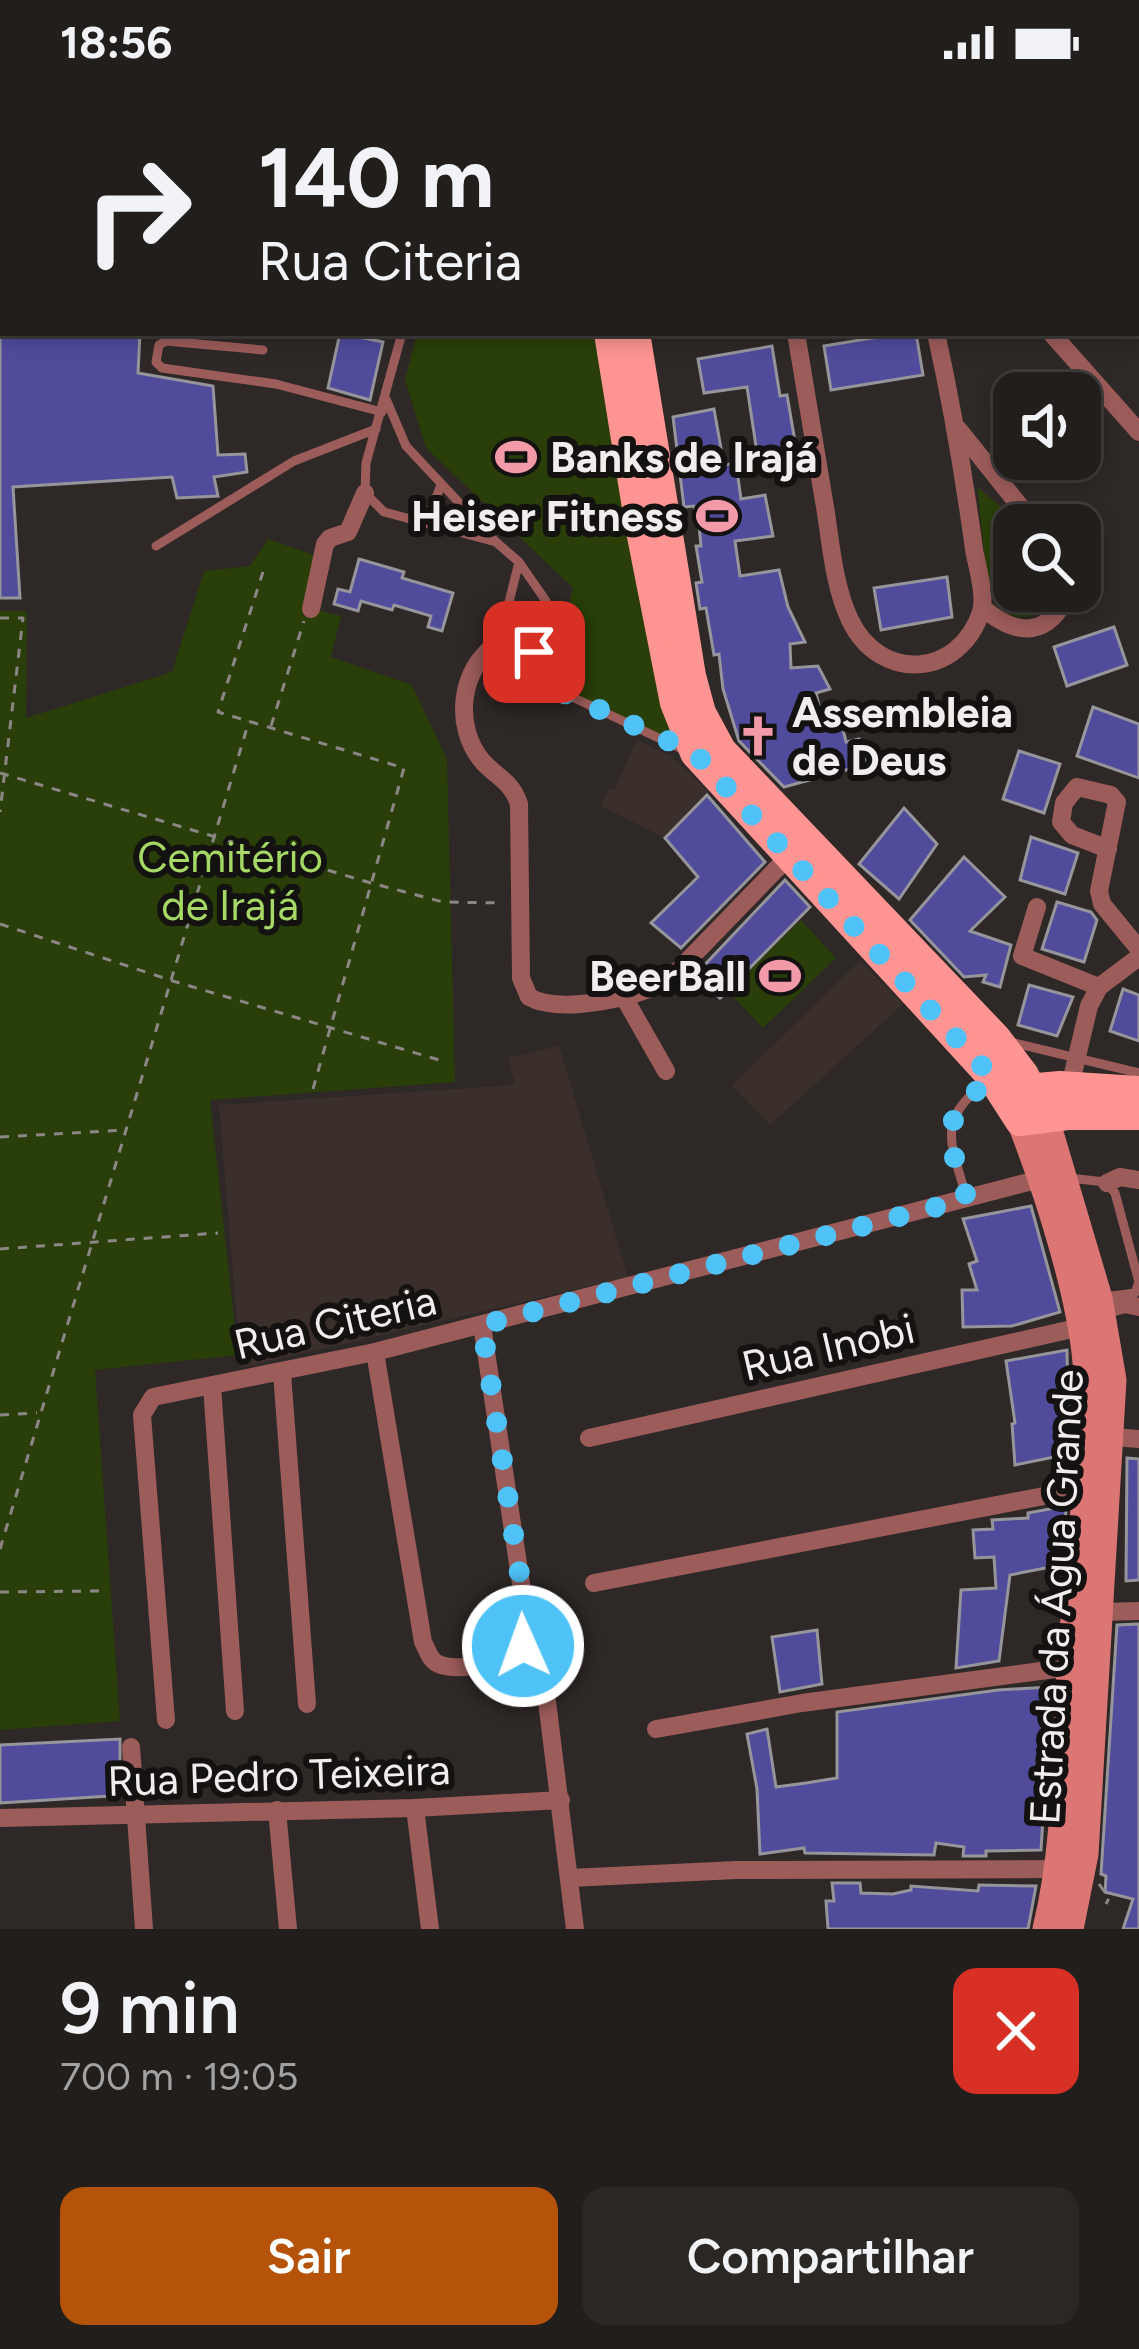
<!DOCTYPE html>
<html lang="pt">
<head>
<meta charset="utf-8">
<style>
  body { margin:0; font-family:Figtree,sans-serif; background:#2a2725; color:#f1f3f6; height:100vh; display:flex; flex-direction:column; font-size:45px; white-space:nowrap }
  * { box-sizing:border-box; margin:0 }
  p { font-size:39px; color:#a2a2a3 }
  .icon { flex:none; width:66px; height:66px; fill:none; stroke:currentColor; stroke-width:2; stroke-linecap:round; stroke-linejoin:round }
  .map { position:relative; height:1845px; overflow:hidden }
  .side { display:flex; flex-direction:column; background:#221e1c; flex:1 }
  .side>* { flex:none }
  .guide { position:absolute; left:0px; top:0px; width:1140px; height:252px; box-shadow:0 6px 18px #0003,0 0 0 3px #3f3c3b; background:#221e1c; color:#f1f3f6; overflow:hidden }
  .tools { position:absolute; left:993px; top:288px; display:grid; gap:24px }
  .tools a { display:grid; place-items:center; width:108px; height:108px; border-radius:24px; background:#221e1c; box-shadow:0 6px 18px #0003,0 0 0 3px #3f3c3b; font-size:60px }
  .pin { position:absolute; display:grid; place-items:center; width:102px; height:102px; color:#fff; margin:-51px; border-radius:24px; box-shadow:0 6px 18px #0006 }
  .me { position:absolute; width:132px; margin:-66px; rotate:358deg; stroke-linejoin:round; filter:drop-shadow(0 0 9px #0008) }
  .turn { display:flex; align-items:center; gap:42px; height:252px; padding:0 60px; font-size:54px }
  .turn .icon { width:156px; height:156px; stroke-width:2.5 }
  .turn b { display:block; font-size:84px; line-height:102px }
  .round { display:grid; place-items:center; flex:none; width:126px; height:126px; border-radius:24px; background:#2a2725 }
  .summary { display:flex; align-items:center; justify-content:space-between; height:204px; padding:0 60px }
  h1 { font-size:72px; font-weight:600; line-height:90px }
  .button { display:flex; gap:24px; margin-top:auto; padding:24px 60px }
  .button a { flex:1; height:138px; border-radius:24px; background:#b45309; color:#fff; font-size:48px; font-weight:600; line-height:138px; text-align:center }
  .button a+a { background:#2a2725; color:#f1f3f6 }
  .status { display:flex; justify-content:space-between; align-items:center; height:84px; padding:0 60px; background:#221e1c; direction:ltr }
  .status svg { height:33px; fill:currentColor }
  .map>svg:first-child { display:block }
</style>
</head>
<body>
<div class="status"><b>18:56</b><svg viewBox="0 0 49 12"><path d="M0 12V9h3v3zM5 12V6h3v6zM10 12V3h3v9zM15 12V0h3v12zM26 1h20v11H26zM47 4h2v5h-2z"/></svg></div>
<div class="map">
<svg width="1139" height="1845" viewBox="0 0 1139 1845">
  <rect width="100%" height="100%" fill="#2e2826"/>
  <g fill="#3b2f2b">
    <polygon points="637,656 671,672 709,708 665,754 600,722 609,705 614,707"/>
    <polygon points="860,877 903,920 770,1041 732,1001"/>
    <polygon points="559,962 628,1193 241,1284 219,1021 515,1001 508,974"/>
  </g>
  <g fill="#293e08">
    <polygon points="417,249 608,249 690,666 549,598 573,504 426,364 405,296"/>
    <path d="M977 403 1023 441H1014V507H1058L1051 525C1031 534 1006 540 993 516 986 502 980 424 977 403Z"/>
    <polygon points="268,455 320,473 311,525 341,532 331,573 412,601 447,675 455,998 210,1016 238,1271 95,1286 120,1637 0,1646 0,527 27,527 26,634 172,588 204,487 250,482"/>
    <polygon points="801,836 836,874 763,944 728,907"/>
  </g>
  <g fill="#504b9b" stroke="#95959b" stroke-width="3">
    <polygon points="0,249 140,249 138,289 213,302 218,371 245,370 247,388 214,393 218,412 177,414 172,393 13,403 20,514 0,514"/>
    <polygon points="340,249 383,258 370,316 328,304"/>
    <polygon points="902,249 916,249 923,291 831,306 824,262"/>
    <polygon points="772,262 780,312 787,311 798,375 759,382 747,303 704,309 698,275"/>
    <polygon points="714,325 724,381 736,379 741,415 765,411 773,452 735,457 740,492 779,486 788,523 805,558 790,560 791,584 818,582 830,605 816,609 823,638 841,636 846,658 859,655 868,680 784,703 739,657 723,605 719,570 714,571 706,524 700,525 696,499 702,498 696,462 701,462 699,441 694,422 684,423 673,333"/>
    <polygon points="359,475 404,488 402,494 453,509 442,547 428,543 431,532 394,521 392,526 361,517 358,527 334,520 338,505 350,508"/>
    <polygon points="947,493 952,533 881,546 874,504"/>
    <polygon points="1114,543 1127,581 1067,602 1054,563"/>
    <polygon points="1093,623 1139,640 1139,694 1077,672"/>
    <polygon points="1019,667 1060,680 1044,729 1003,715"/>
    <polygon points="707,711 765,778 681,864 651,839 698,793 665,754"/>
    <polygon points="904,724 937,760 899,815 859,780"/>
    <polygon points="1031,753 1078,769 1065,810 1020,796"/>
    <polygon points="964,773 1005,813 970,847 1011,861 1000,903 983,898 986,891 964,893 910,836"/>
    <polygon points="785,796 810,823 720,914 696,890"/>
    <polygon points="1057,818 1091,828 1097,836 1084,878 1042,865"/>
    <polygon points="1029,901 1073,913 1057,952 1018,941"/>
    <polygon points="1123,905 1139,911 1139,957 1110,947"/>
    <polygon points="1031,1122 1060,1228 1012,1242 963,1243 962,1206 977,1206 969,1180 977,1177 963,1135"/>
    <polygon points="1067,1266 1069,1370 1015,1381 1012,1340 1015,1339 1006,1277"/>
    <polygon points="1127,1374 1139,1375 1139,1496 1126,1497"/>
    <polygon points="1060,1423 1066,1427 1061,1481 1010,1491 999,1577 956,1584 961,1506 996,1504 994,1473 975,1474 973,1446 993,1445 992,1436 1028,1434 1028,1429"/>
    <polygon points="1139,1540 1139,1845 1123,1845 1133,1815 1105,1808 1106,1792 1101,1790 1117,1541"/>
    <polygon points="817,1546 822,1600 780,1608 772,1553"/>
    <polygon points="1051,1603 1041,1766 986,1767 986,1772 963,1772 964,1763 936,1759 934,1771 805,1769 804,1764 760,1770 757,1705 747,1650 767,1645 776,1703 806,1699 837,1694 837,1628 998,1606"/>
    <polygon points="120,1655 120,1698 110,1712 0,1719 0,1661"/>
    <polygon points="832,1799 860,1799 861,1809 893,1810 911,1806 911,1802 978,1807 979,1801 1036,1802 1028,1845 828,1845 826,1817 834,1817"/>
  </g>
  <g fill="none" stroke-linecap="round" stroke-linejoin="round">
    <g stroke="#8c8786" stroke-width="3" stroke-dasharray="9 9" stroke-linecap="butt">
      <polyline points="462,3 463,0"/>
      <polyline points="263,488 218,628 404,684 313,1005"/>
      <polyline points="0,534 23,534 0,728"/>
      <polyline points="271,642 304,537"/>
      <polyline points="0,689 371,799 443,818 502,819"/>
      <polyline points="0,840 173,897 446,978"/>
      <polyline points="0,1053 124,1046"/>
      <polyline points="0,1165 218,1149"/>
      <polyline points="0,1331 37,1329"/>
      <polyline points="0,1465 249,637"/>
      <polyline points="0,1508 99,1507"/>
      <polyline points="1099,1800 1109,1814 1106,1820"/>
    </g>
    <g stroke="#9c5c5a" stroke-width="9">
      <polyline points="147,0 147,3"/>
      <polyline points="192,3 192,0"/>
      <polyline points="0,87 3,91"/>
      <polyline points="0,101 3,105"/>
      <polyline points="263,266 166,257 159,261 156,278 162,284 276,300 382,328"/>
      <polyline points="386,315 406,362 496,458 384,428 365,409 366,379 402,249"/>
      <polyline points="414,438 432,424 441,401"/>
      <polyline points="496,458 519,478 546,517 534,568 527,576 518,577 499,558 519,478"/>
      <polyline points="156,462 294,377 376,345"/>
      <polyline points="549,602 684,666"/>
      <polyline points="1010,958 1139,989"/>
      <polyline points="1070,1094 1105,1098 1115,1109 1139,1198 1135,1209 1104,1213"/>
      <path d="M966 1112C951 1058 935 1035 988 997"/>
    </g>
    <g stroke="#9c5c5a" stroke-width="18">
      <polyline points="1065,3 1073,0"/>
      <path d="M796 249C806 309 816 369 826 429 831 463 835 505 850 536 880 599 959 594 981 528 986 511 977 483 974 465 964 392 952 321 936 249"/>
      <polyline points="1051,249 1139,348"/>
      <polyline points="959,346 1035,441"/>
      <path d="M983 524C1018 554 1050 553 1069 507"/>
      <polyline points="311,525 325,460 330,454 348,448 365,409"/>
      <path d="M499 558C460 583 452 642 483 678 498 694 512 698 519 720L521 894 529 913C561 931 639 913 669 896L789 772"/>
      <polyline points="1108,765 1072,751 1061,738 1064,719 1077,703 1111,711 1117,718 1099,807 1102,820 1139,865"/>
      <polyline points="1037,823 1022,872 1099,903"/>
      <polyline points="625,915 666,987"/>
      <polyline points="1070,1002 1089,922 1099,903 1139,873"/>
      <polyline points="1107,1099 1120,1093 1139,1096"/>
      <polyline points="1102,1226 1125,1220 1139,1223"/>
      <path d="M375 1268 423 1558C428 1567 430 1578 441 1581 459 1587 496 1580 512 1571 522 1566 525 1556 528 1546L482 1241"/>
      <polyline points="282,1289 307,1620"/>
      <polyline points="212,1302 235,1627"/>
      <polyline points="1112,1353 1139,1355"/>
      <polyline points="589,1354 1081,1243"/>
      <polyline points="594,1499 1085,1404"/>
      <polyline points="1101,1528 1139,1527"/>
      <polyline points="547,1617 575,1845"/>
      <polyline points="166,1636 142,1331 153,1313 375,1268 1040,1095"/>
      <polyline points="656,1645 802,1619 1070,1583"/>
      <polyline points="131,1663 144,1845"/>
      <polyline points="415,1724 430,1845"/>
      <polyline points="277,1726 288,1845"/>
      <polyline points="0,1734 415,1724 561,1716"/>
      <polyline points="570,1794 736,1786 1059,1785"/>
    </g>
    <g stroke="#9c5c5a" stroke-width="24">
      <polyline points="613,3 616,0"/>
      <polyline points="1137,120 1139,120"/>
    </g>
    <g stroke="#dc7675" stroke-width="27">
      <polyline points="1045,1032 1099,1214 1113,1296 1085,1770 1070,1845"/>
      <path d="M1020 1037C1047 1106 1084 1219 1087 1292 1092 1389 1077 1486 1070 1583 1065 1671 1067 1759 1046 1845"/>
    </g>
    <g stroke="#fe9592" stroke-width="30">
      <polyline points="350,0 386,3"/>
      <polyline points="590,0 592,3"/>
      <polyline points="37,3 41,0"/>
      <polyline points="91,3 99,0"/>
      <polyline points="0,31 3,28"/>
      <polyline points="0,62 3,60"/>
      <polyline points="609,249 640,442 675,619 695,669 991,992 1020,1037 1067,1031 1139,1031"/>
      <polyline points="635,249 691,592 701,629 721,666 996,954 1024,991 1045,1032"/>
      <polyline points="1014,1006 1060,1002 1139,1007"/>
    </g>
  </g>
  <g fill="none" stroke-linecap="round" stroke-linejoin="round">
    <path stroke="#4fc3f7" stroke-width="21" stroke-dasharray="0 37.8" d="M523 1562 528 1546 482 1241 967 1115C949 1053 934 1037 993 994L695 669 548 602 534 568"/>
  </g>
  <defs>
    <g id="stadium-bare" transform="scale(3.24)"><path d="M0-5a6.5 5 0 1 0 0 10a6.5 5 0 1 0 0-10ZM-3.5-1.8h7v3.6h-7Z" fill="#f39aa9" stroke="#141211" stroke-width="2.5" paint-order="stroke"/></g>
    <g id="church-bare" transform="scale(3.24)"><path d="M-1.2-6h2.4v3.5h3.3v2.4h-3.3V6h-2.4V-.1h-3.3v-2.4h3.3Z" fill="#f39aa9" stroke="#141211" stroke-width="2.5" paint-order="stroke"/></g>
  </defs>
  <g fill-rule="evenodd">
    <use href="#stadium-bare" x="516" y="373"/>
    <use href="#stadium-bare" x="717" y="432"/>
    <use href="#church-bare" x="758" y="652"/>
    <use href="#stadium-bare" x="780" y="892"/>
  </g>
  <g text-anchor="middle" stroke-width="12" stroke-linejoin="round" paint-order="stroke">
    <g font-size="42" font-weight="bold" fill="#f1edec" stroke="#141211" text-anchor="start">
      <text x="550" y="388">Banks de Irajá</text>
      <text x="683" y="447" text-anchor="end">Heiser Fitness</text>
      <text x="792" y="643">Assembleia<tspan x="792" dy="48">de Deus</tspan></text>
      <text x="746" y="907" text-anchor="end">BeerBall</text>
    </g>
    <g font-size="42" fill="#a5d864" stroke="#141211">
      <text x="230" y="788">Cemitério<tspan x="230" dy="48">de Irajá</tspan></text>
    </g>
    <g font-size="42" fill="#f1edec" stroke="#141211">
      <text transform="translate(335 1238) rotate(-13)" y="15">Rua Citeria</text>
      <text transform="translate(828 1263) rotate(-13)" y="15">Rua Inobi</text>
      <text transform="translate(1056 1513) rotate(-87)" y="15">Estrada da Água Grande</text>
      <text transform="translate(279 1691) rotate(-2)" y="15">Rua Pedro Teixeira</text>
    </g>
  </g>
</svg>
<div class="tools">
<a><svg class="icon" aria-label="sound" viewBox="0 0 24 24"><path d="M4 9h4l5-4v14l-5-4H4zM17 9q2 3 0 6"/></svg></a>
<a><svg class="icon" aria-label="search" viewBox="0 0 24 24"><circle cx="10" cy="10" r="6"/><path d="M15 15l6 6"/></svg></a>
</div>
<div class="pin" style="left:534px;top:568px;background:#d93025"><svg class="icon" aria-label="arrive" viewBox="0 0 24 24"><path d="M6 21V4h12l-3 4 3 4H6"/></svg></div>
<svg class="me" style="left:523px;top:1562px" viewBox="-20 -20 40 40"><circle r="17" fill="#4fc3f7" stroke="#fff" stroke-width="3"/><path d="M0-11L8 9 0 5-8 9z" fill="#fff"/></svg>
<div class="guide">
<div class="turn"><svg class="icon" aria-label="right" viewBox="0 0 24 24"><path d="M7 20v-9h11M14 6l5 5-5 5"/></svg><div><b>140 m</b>Rua Citeria</div></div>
</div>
</div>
<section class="side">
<div class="summary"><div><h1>9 min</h1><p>700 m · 19:05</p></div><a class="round" style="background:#d93025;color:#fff"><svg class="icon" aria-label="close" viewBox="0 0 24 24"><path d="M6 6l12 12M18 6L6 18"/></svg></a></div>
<div class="button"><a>Sair</a><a>Compartilhar</a></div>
</section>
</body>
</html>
